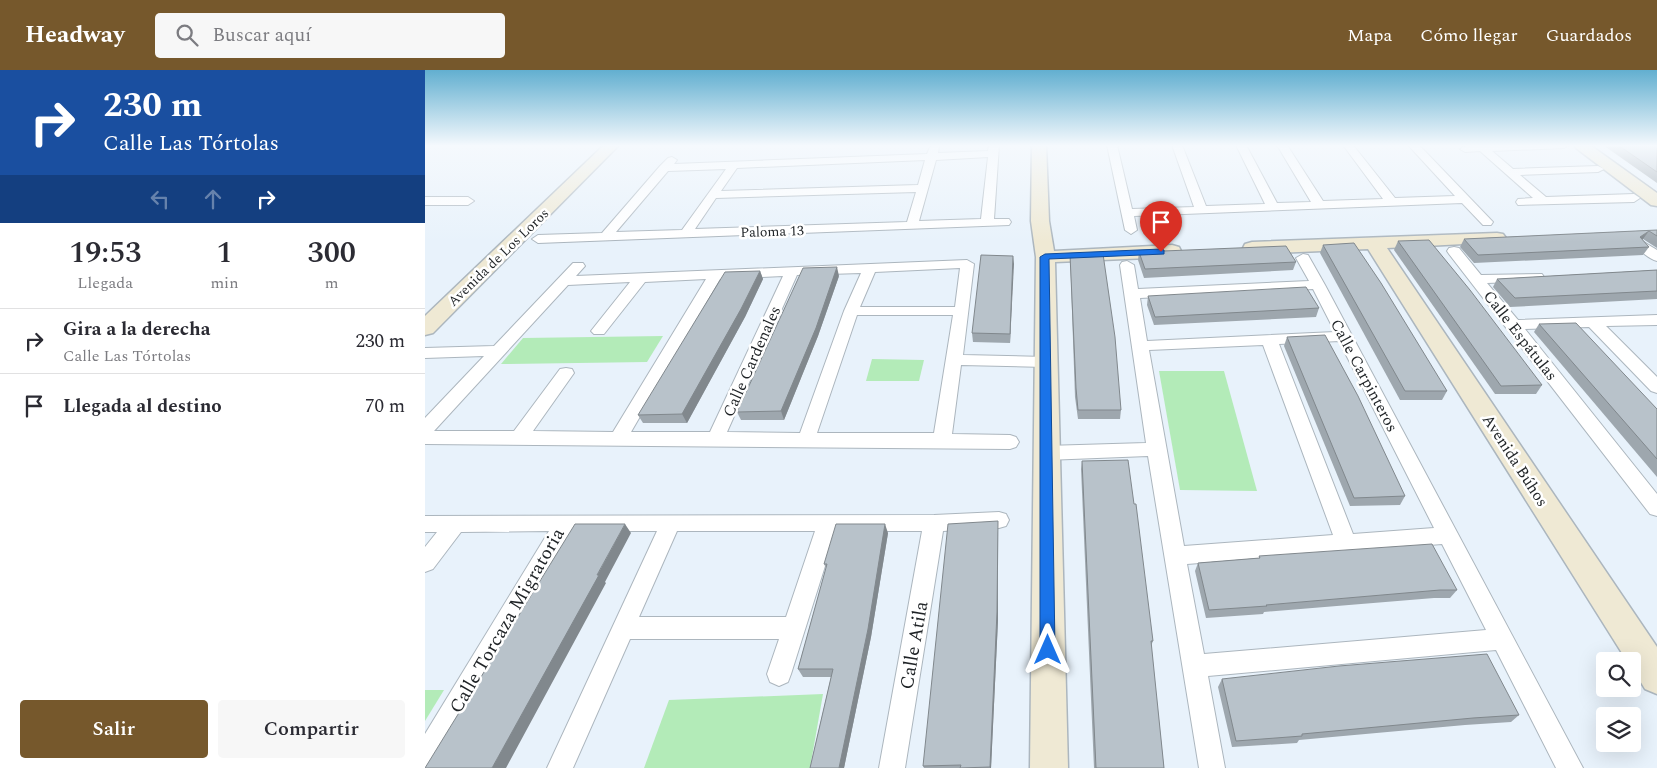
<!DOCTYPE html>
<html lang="es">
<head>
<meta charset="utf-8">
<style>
  body { margin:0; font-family:Spectral,serif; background:#f7f7f7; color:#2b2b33; height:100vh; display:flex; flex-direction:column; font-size:19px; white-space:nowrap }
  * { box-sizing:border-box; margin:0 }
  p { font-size:16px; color:#7c7c81 }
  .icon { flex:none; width:28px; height:28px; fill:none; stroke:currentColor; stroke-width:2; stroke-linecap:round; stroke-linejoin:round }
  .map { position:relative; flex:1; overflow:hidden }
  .details { display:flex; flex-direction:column; background:#fff; width:425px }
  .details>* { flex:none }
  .guide { background:#1a4fa0; color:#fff; overflow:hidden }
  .buttons { position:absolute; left:1171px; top:582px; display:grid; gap:10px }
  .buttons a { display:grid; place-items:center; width:45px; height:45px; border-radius:5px; background:#fff; box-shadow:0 5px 20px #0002; font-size:25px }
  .pin { position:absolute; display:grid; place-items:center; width:42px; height:42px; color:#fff; margin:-51px -21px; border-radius:50% 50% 50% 0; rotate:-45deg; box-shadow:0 0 5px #0007 }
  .pin .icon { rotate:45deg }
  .me { position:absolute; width:55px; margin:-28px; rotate:0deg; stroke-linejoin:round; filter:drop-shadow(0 0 4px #0008) }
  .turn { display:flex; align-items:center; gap:18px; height:105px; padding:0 20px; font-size:22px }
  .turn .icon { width:65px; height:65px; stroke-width:2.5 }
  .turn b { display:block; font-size:35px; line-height:42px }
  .lanes { display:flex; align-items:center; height:48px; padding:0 20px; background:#0003; justify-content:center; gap:25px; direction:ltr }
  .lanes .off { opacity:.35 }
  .eta { display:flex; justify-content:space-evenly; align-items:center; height:85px; text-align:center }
  .eta b { font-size:30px; font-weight:600; line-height:35px }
  .button { display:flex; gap:10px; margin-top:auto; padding:10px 20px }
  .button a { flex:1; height:58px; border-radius:5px; background:#76582c; color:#fff; font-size:20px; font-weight:600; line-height:58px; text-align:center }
  .button a+a { background:#f7f7f7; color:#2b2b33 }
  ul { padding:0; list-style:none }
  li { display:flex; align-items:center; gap:15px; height:65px; padding:0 20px; border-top:1px solid #e1e1e2 }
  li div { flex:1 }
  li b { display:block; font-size:19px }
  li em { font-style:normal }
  header { display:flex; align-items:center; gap:30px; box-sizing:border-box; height:70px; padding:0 25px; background:#76582c; color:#fff }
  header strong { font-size:24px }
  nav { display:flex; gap:28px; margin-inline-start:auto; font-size:18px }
  .search { width:350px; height:45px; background:#f7f7f7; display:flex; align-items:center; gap:12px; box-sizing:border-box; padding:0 18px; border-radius:5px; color:#7c7c81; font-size:19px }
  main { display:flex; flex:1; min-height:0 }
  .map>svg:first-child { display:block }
</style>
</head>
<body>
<header>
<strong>Headway</strong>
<div class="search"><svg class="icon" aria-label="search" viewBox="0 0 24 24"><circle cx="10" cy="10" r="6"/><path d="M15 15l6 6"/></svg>Buscar aquí</div>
<nav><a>Mapa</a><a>Cómo llegar</a><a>Guardados</a></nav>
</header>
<main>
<section class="details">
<div class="guide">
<div class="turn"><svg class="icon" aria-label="right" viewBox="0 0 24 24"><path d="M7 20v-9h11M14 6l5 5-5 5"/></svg><div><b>230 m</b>Calle Las Tórtolas</div></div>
<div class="lanes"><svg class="icon off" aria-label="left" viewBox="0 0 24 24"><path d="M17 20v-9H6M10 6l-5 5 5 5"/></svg><svg class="icon off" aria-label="ahead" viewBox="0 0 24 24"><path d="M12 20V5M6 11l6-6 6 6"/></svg><svg class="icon" aria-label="right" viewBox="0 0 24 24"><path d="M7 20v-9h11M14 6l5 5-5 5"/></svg></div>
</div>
<div class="eta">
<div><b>19:53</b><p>Llegada</p></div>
<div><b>1</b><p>min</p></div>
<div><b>300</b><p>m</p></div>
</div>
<ul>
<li><svg class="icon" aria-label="right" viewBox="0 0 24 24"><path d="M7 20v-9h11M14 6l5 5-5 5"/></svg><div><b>Gira a la derecha</b><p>Calle Las Tórtolas</p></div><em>230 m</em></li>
<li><svg class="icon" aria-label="arrive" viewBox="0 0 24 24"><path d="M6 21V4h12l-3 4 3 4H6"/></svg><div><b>Llegada al destino</b></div><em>70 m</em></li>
</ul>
<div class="button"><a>Salir</a><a>Compartir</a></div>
</section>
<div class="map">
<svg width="1232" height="698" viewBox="0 0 1232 698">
  <rect width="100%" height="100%" fill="#e8f2fb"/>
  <g fill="#b3ebb8">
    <polygon points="238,266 222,292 76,294 98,268"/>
    <polygon points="447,289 499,290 494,311 441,311"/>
    <polygon points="734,301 799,301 832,421 755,420"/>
    <polygon points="0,620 19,620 0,651"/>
    <polygon points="398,624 385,698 219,698 244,630"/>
  </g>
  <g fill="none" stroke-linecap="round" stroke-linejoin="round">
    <g stroke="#acb6be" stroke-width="2">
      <g id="street">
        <path d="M506 75H513L514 77 513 83 563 81 564 75H574L569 149H584L586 152 584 155 113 173 107 169 113 165 177 163 235 96 243 88 247 87 252 90 249 94 502 84ZM563 87 556 149 494 151 511 90ZM500 90 493 115 296 121 312 98ZM301 99 257 160 191 162 243 101ZM491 122 482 152 270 159 291 128Z"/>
        <polygon points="682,75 692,75 707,139 769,137 747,75 757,75 781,136 840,134 811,75 821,75 852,133 886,132 852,75 862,75 898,131 958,129 918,75 928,75 970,128 1030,126 983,75 994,75 1068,152 1066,155 1058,155 1037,133 709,146 712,160 706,164 700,160"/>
        <polygon points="1058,75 1144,75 1139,78 1067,81 1088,99 1173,96 1179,99 1173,102 1095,105 1121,127 1209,124 1215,128 1209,132 1093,135 1091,132 1093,129 1108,128 1055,81 1040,82 1035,79 1040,76"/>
        <polygon points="0,127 43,127 49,131 43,135 0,135"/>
        <path d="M1217 171 1232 180V191C1224 189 1215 181 1211 175Z"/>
        <polygon points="1029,177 1034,178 1056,205 1117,204 1119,207 1112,211 1062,213 1093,250 1232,245 1232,255 1181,256 1232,307 1232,323 1226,321 1164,257 1100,259 1232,424 1232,446 1225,444 1024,184 1022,181 1024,178"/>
        <path d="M878 184 883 185 900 215 1158 698H1131L1071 580 783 606 800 698H774L723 386 621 390 615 388 612 383 615 378 621 376 721 373 695 195 697 192 702 191 709 195 713 219 884 211 871 188ZM888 219 910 262 722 271 715 228ZM914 271 1009 458 928 464 854 274ZM838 275 908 465 759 476 724 280ZM1017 474 1061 560 779 584 762 494Z"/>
        <path d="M542 190 549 194 538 285 620 287 626 288 628 292 626 296 620 297 536 295 527 364 585 365 591 367 594 372 591 377 585 379 0 374V348L59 286 0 288V278L69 276 148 193H158L160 196 151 206ZM535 198 530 237H435L450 202ZM436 203 419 241 375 363 302 362 372 205ZM358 206 285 362H206L295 209ZM281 209 188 362 108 361 149 303 147 299 141 298 135 299 89 361H9L143 215 205 212 166 261 169 264H179L220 212ZM432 245H528L509 363H392Z"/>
        <path d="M574 442 581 444 584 450 581 456 574 458 518 461 480 698H454L497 461H411L366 604 363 612 354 616 345 612 342 604 354 569H205L148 698H122L232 461H146L9 697 0 698V664L124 461 36 462 8 499 0 502V477L12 462H0V446L509 445ZM252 461H390L361 547H214Z"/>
      </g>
    </g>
    <g stroke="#acb6be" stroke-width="3">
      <g id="secondary">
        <polygon points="179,75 194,75 8,263 0,265 0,246"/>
        <polygon points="607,75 621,75 624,151 629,181 747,175 754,177 756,181 754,185 747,187 630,192 643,698 605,698 611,187 606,151"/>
        <polygon points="1149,75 1165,75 1232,123 1232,136 1226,135 1151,78"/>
        <polygon points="1072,163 1078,164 1081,168 1078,172 962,178 1232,577 1232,624 1220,619 1208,599 1208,591 1202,591 943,179 827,184 820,182 818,178 820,174 827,172"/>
      </g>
    </g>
    <use href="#street" fill="#fff" fill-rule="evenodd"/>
    <use href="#secondary" fill="#efe9d4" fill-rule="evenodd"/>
  </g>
  <g fill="#9ea7ae">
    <polygon points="1178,75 1231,75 1232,76 1232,113"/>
    <polygon points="1232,160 1232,178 1218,169 1217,170 1224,177 1218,185 1049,193 1035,177 1039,169"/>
    <polygon points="973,171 1117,315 1111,324 1070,324 969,180"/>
    <polygon points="898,175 1022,321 1017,330 975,330 895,183"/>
    <polygon points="714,182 871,192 868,200 719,208 713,190"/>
    <polygon points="645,185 696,340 695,349 653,349 650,327"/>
    <polygon points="588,186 585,273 548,272 547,263"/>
    <polygon points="1232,200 1232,229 1085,237 1068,217 1072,209"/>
    <polygon points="335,201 338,209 320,247 262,353 218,353 213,345"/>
    <polygon points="414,206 393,266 359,350 316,350 312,342"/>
    <polygon points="723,226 894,238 891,247 729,255 722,235"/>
    <polygon points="1114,254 1232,339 1232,407 1109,262"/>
    <polygon points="862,267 980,426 975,435 925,436 859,276"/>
    <polygon points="657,391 728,571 726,576 739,698 669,698 656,399"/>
    <polygon points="573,460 573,550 566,698 499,698 498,696"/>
    <polygon points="463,463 446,567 419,698 385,698 406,607 378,607 373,599 401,498 399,494"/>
    <polygon points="834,486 1032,520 1025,528 1009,528 839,542 838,544 781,548 770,501 773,493 834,488"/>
    <polygon points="797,609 1094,645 1086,652 1040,655 874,670 872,673 807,677 793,617"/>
  </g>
  <g fill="#81888d">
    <polygon points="1224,161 1218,169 1209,175 1215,167"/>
    <polygon points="588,186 589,194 585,273 585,264"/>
    <polygon points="412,197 414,206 393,266 359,350 356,341"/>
    <polygon points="335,201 338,209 320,247 262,353 257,344"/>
    <polygon points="573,451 573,550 566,698 565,698 572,542"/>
    <polygon points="200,454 206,463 180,512 181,513 81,698 67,698"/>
    <polygon points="460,454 463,463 446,567 419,698 414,698"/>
  </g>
  <g fill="#b8c2ca" stroke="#81888d">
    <polygon points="1193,75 1230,75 1232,76 1232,102"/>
    <polygon points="1232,160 1232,166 1224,161 1215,167 1224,177 1053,185 1039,169"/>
    <polygon points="1004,170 1045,220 1117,315 1076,316 973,171"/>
    <polygon points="929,173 956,213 1022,321 980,321 898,175"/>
    <polygon points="861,176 871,192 720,199 714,182"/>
    <polygon points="678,184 690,267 696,340 653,340 651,318 645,185"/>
    <polygon points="556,185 588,186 585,264 547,263"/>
    <polygon points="412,197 391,258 356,341 312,342 378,198"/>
    <polygon points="1232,200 1232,221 1090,228 1072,209"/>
    <polygon points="335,201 316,239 257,344 213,345 300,202"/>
    <polygon points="881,217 894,238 730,247 723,226"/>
    <polygon points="1151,253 1232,339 1232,389 1114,254"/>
    <polygon points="900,265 933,326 980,426 929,428 862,267"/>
    <polygon points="703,390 709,434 711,434 728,571 726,571 739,698 671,698 657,391"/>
    <polygon points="573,451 572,542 565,697 535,698 536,695 498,696 523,454"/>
    <polygon points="150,454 200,454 172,505 174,505 67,698 0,698"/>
    <polygon points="411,454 460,454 443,559 414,698 385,698 408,599 373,599 402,494 399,494"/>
    <polygon points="1007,474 1032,520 1015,520 841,535 842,536 784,540 773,493 835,488 834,486"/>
    <polygon points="1062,584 1094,645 1048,648 877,664 877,666 811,671 797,609 914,596"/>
  </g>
  <linearGradient id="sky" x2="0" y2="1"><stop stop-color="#62afd0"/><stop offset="0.44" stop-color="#f5f9fd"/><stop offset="1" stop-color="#f5f9fd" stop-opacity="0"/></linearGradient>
  <rect width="1232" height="172" fill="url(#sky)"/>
  <polygon fill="#1a73e8" stroke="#114b97" points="736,179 739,180 739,184 624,189 630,580 628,585 623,587 617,585 615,580 615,187 620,184"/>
  <g text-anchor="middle" stroke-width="5" stroke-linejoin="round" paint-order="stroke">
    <g font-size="14" fill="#1f2326" stroke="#fff">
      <text transform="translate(347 161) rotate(-2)" y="5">Paloma 13</text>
      <text transform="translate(73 187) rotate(-44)" y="5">Avenida de Los Loros</text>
    </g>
    <g font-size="16" fill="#1f2326" stroke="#fff">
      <text transform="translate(1096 265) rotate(52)" y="6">Calle Espátulas</text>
      <text transform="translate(326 291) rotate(-66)" y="6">Calle Cardenales</text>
      <text transform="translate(940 305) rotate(62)" y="6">Calle Carpinteros</text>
      <text transform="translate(1091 390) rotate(57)" y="6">Avenida Búhos</text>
    </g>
    <g font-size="19" fill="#1f2326" stroke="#fff">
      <text transform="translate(81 550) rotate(-60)" y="7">Calle Torcaza Migratoria</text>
      <text transform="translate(488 575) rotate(-80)" y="7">Calle Atila</text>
    </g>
  </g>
</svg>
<div class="buttons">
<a><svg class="icon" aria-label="search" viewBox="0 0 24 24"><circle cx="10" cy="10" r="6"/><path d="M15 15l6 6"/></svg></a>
<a><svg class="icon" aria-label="layers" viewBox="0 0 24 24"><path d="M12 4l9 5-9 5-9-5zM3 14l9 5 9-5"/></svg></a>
</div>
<div class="pin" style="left:736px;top:182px;background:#d93025"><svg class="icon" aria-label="arrive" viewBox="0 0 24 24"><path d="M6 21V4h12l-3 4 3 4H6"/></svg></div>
<svg class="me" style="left:623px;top:580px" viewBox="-20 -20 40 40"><path d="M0-17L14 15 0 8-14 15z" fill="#1a73e8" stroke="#fff" stroke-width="4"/></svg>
</div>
</main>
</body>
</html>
